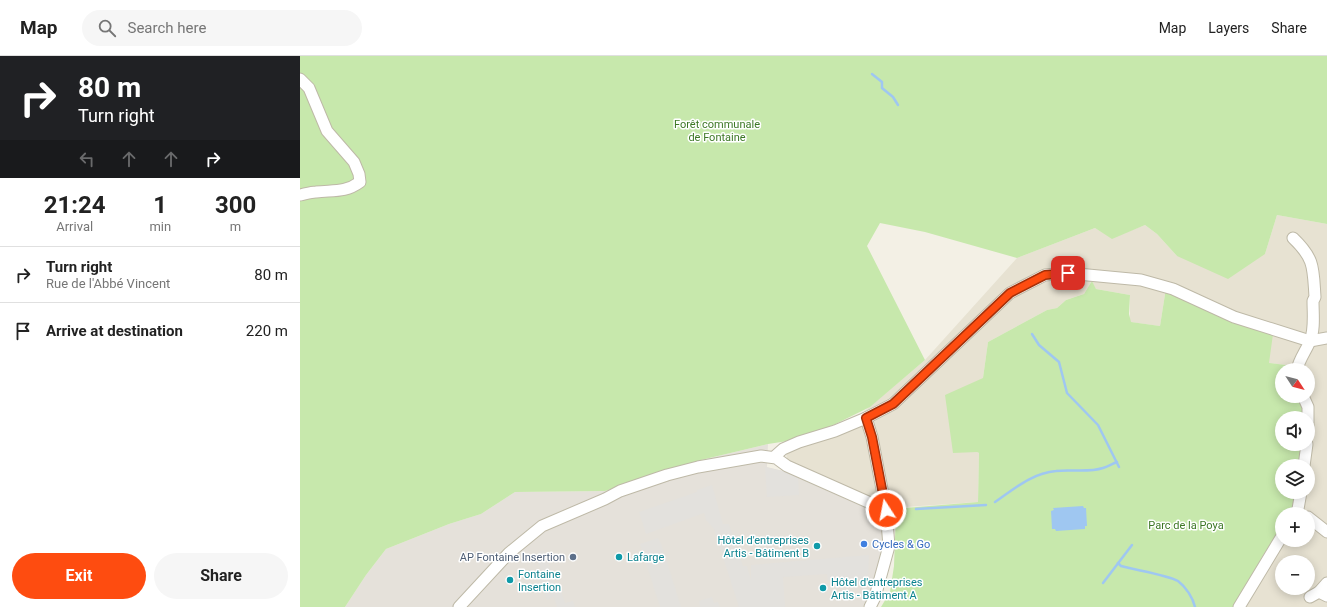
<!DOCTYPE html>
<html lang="en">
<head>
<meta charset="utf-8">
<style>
  body { margin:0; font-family:Roboto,sans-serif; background:#f6f6f6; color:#222; height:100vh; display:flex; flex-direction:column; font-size:15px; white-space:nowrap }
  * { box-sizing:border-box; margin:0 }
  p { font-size:13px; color:#767676 }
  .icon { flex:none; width:22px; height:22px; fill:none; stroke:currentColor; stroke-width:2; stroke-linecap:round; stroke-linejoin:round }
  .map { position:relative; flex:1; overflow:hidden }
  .side { display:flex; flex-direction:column; background:#fff; width:300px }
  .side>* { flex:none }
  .guide { background:#202124; color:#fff; overflow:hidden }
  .needle { width:26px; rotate:126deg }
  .controls { position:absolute; left:975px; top:307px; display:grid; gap:8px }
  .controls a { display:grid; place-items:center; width:40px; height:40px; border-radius:50%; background:#fff; box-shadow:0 2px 10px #0003; font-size:20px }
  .pin { position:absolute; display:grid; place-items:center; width:34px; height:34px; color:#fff; margin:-17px; border-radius:8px; box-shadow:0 2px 6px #0006 }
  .me { position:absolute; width:44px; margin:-22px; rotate:349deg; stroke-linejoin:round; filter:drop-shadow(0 0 3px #0008) }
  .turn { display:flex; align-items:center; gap:14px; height:84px; padding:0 12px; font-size:18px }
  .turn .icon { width:52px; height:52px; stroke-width:2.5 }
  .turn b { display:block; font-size:28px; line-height:34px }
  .lanes { display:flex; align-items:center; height:38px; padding:0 12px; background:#0003; justify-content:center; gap:20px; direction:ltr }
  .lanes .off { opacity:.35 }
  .eta { display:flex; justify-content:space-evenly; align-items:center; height:68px; text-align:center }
  .eta b { font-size:24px; font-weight:700; line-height:28px }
  .cta { display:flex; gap:8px; margin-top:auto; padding:8px 12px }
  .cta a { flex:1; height:46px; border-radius:24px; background:#fe4c10; color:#fff; font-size:16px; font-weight:700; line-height:46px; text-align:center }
  .cta a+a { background:#f6f6f6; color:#222 }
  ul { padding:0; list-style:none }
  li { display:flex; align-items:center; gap:12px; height:56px; padding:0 12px; border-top:1px solid #e0e0e0 }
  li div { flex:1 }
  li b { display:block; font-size:15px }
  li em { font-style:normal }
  header { display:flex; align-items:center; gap:24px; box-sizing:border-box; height:56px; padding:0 20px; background:#fff; border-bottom:1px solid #e0e0e0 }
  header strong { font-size:19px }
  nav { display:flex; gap:22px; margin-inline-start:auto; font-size:14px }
  .search { width:280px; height:36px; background:#f6f6f6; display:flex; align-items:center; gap:10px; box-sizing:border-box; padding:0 14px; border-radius:22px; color:#767676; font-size:15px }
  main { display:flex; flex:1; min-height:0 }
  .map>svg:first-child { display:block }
</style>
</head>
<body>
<header>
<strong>Map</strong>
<div class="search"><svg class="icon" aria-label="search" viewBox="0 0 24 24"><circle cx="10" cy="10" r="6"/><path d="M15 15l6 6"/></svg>Search here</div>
<nav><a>Map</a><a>Layers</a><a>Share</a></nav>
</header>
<main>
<section class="side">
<div class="guide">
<div class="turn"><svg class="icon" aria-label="right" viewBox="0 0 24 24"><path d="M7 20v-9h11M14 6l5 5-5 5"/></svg><div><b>80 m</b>Turn right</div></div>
<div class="lanes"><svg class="icon off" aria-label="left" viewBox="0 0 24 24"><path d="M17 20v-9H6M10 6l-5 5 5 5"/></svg><svg class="icon off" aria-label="ahead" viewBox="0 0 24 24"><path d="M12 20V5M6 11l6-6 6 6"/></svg><svg class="icon off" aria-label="ahead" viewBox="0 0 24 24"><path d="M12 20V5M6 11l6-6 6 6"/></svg><svg class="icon" aria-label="right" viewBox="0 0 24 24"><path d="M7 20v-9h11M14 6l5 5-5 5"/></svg></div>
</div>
<div class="eta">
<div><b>21:24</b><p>Arrival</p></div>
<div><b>1</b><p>min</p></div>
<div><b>300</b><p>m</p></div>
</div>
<ul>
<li><svg class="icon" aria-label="right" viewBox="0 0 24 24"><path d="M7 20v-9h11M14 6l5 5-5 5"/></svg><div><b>Turn right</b><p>Rue de l'Abbé Vincent</p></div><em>80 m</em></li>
<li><svg class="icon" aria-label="arrive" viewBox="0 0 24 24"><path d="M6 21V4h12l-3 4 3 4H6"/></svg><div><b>Arrive at destination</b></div><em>220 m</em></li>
</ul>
<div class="cta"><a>Exit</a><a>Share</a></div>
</section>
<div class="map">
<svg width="1027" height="551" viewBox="0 0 1027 551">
  <rect width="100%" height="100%" fill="#f3f0e5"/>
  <path fill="#e7e2d2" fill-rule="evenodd" d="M977 159 1027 168V551H934L962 501 982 470V484H1008V458H990L999 436H1008V314H993L986 309 969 307 866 232 860 270 830 266V239L796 233 792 226 784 238 766 244 757 252 747 254 688 286 683 322 677 396 679 397 678 446 591 452 495 409 487 403 486 397 492 394 536 379 625 304 717 202 795 172 812 182 845 169 857 178 877 200 965 198ZM982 506H1008V532H982Z"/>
  <polygon fill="#e5e1da" points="468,388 467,411 483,415 571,454 582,468 584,482 582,500 572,533 563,551 45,551 66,519 86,493 149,468 181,458 215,436 305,435 401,404"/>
  <g fill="#c7e8ac">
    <polygon points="0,0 1027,0 1027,168 977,159 965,198 928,223 877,200 857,178 845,169 812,183 795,172 717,202 625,176 580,167 567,190 625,304 570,351 507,382 468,388 401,404 305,435 215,436 181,458 149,468 86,493 66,519 45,551 0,551"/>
    <polygon points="792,225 796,233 830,239 829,258 831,266 860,270 866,232 973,278 969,307 986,309 994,312 993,314 982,314 982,340 1000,340 1005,352 1005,362 982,362 982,388 1004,388 1002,410 982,410 982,436 999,436 990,458 982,458 982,470 962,501 936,551 581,551 590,536 594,510 596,455 605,452 678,446 679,397 677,396 653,397 645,339 683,322 688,286 747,254 757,252 766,244 784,238"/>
  </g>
  <g fill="#e3e1dd">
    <polygon points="465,411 483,415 498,422 499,439 467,441"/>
    <polygon points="412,429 423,468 429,468 443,510 447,510 451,524 451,509 569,499 568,522 528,525 527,518 483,521 485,551 439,551 414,473 406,464 404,457 346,478 339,456 397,436 397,434"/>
    <polygon points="358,482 362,490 381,551 360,551 340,488"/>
    <polygon points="244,494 257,533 260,532 265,547 273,545 275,551 257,551 254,541 247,544 238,521 242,519 236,498"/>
    <polygon points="412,541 414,547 418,546 420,551 400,551 399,545"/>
  </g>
  <polygon fill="#9fc7f1" points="783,450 784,452 786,452 787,470 785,470 785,473 756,475 755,473 752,473 751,455 754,454 753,452"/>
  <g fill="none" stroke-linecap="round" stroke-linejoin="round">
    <g stroke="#9fc7f1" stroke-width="2.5">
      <polyline points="572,18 582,26 582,32 593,41 598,49"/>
      <polyline points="732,278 739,289 759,306 767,337 798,369 819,411"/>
      <path d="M695 446C714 433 732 417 756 415 771 413 788 417 803 412 807 411 812 408 817 406"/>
      <polyline points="616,453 686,449"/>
      <path d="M818 507 821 510C835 514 868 519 878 525 886 531 893 542 895 551"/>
      <polyline points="803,527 832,489"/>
    </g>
    <g stroke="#beb9a7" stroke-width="13">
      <g id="minor">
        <path d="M0 23 9 32 27 75 54 106 59 118 60 126C45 137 33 134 16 136 11 136 5 138 0 139"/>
        <path d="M993 182C1015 203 1013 212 1015 241L1013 245C1013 258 1015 273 1010 285 1006 295 999 303 997 314"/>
        <polyline points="1003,340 1008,351 1008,371"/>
        <polyline points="566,362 572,381 586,454 589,490 575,541 570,551"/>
        <polyline points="474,401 483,393 499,386 535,375 566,362 593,348 710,237 745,219 767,217 841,224 873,233 934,261 1010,285 1027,282"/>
        <polyline points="1004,410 1007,388"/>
        <polyline points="995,458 998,453 1001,436"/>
        <polyline points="1008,461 1027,476"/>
        <polyline points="1027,527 1019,536 1027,540"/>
        <polyline points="1010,541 1019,536"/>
        <polyline points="159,551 209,497 242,470 305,443 320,435 367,419 398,411 461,400 476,402 487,410 586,454"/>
        <polyline points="939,551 982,480"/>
      </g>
    </g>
    <use href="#minor" stroke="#fff" stroke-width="11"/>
  </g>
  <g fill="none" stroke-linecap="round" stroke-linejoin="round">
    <g stroke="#a5310a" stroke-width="10">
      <polyline id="route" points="586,454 572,381 566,362 593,348 710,237 745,219 768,217"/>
    </g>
    <use href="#route" stroke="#fe4c10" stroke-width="7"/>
  </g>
  <circle fill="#3f7fe0" stroke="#fff" stroke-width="1.5" cx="564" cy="488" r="4"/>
  <g fill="#0f9aa8" stroke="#fff" stroke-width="1.5">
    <circle cx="517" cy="490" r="4"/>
    <circle cx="319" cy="501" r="4"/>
    <circle cx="210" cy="524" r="4"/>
    <circle cx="523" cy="532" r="4"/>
  </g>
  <circle fill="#5c6f8a" stroke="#fff" stroke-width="1.5" cx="273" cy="501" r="4"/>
  <g text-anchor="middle" stroke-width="3" stroke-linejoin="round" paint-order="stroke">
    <g font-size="11" fill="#3d7826" stroke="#fff">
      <text x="417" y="72">Forêt communale<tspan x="417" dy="13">de Fontaine</tspan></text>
      <text x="886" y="473">Parc de la Poya</text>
    </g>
    <g font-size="11" fill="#0d838f" stroke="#fff" text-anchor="start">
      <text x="509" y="488" text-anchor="end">Hôtel d'entreprises<tspan x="509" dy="13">Artis - Bâtiment B</tspan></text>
      <text x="327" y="505">Lafarge</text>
      <text x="218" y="522">Fontaine<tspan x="218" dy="13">Insertion</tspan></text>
      <text x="531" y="530">Hôtel d'entreprises<tspan x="531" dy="13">Artis - Bâtiment A</tspan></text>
    </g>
    <g font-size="11" fill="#366cbe" stroke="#fff" text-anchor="start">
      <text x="572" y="492">Cycles &amp; Go</text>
    </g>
    <g font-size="11" fill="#4e5e75" stroke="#fff" text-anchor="end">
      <text x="265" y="505">AP Fontaine Insertion</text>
    </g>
  </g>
</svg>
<div class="controls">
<a><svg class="needle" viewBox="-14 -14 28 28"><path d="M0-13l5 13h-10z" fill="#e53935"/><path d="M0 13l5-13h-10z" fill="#767676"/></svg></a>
<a><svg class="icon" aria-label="sound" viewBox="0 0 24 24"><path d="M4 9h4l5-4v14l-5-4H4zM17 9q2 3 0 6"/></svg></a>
<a><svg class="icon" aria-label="layers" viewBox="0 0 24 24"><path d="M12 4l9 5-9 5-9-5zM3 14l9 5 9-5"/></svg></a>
<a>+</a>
<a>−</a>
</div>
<div class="pin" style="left:768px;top:217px;background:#d93025"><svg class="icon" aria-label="arrive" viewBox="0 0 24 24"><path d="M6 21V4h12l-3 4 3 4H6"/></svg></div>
<svg class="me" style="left:586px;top:454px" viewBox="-20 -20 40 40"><circle r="17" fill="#fe4c10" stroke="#fff" stroke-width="3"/><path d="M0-11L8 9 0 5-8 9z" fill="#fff"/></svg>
</div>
</main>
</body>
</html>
